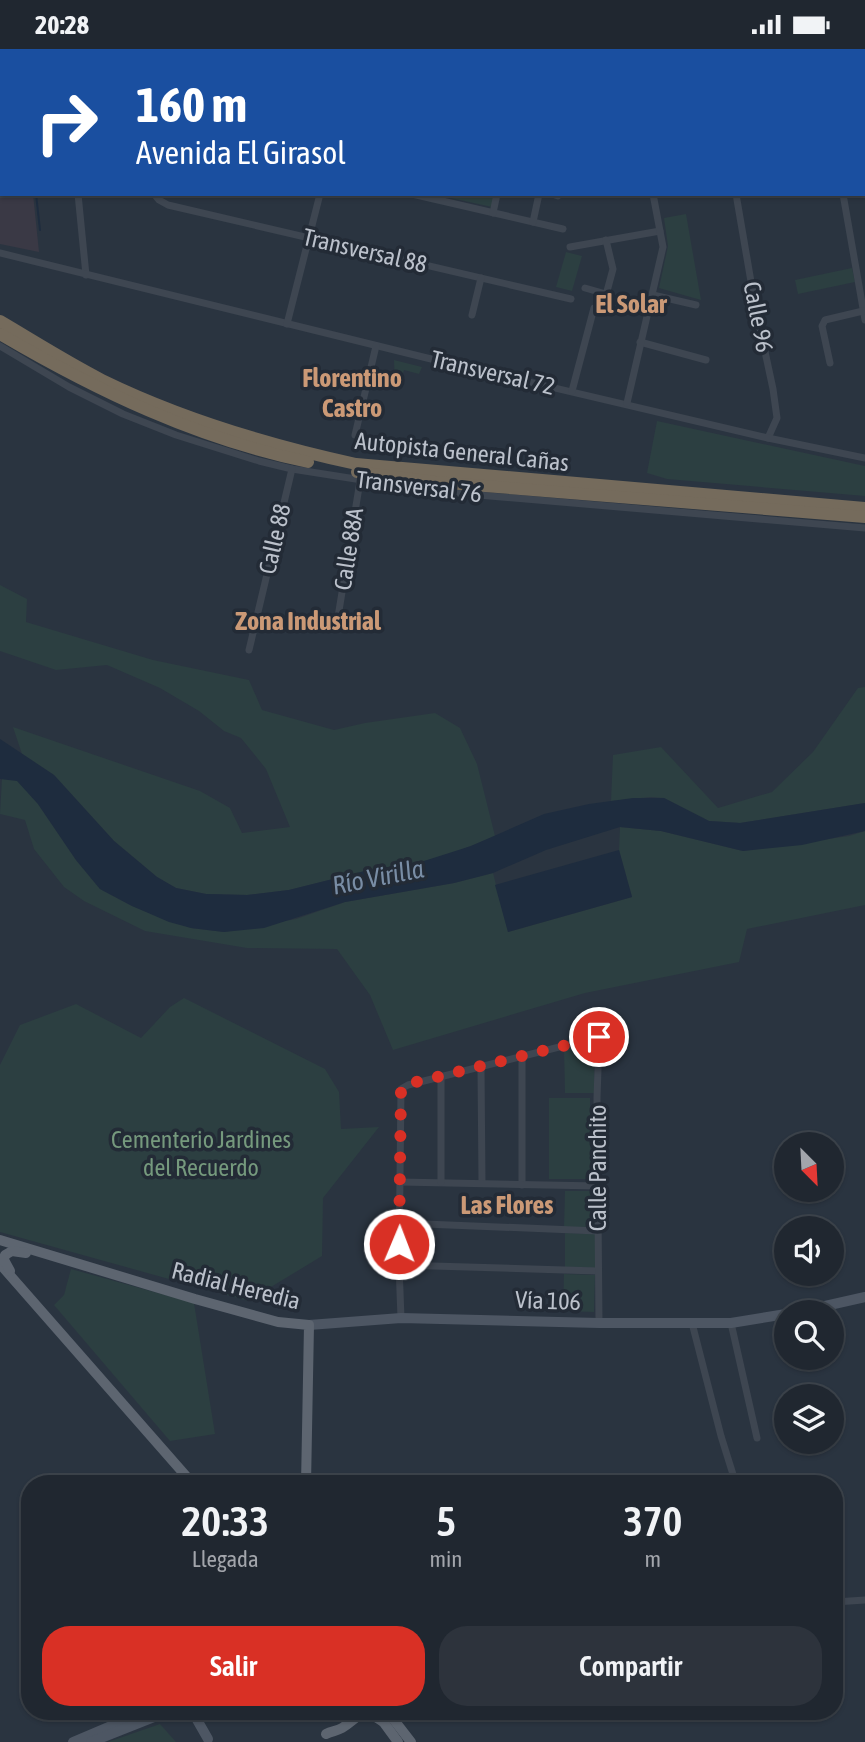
<!DOCTYPE html>
<html lang="es">
<head>
<meta charset="utf-8">
<style>
  body { margin:0; font-family:"Asap Condensed",sans-serif; background:#2d333c; color:#f1f3f6; height:100vh; display:flex; flex-direction:column; font-size:26px; white-space:nowrap }
  * { box-sizing:border-box; margin:0 }
  p { font-size:23px; color:#a2a5ab }
  .icon { flex:none; width:38px; height:38px; fill:none; stroke:currentColor; stroke-width:2; stroke-linecap:round; stroke-linejoin:round }
  .map { position:relative; flex:1; overflow:hidden }
  .panel { position:absolute; left:21px; top:1426px; width:822px; height:245px; display:flex; flex-direction:column; background:#202730; border-radius:28px; box-shadow:0 2px 5px #0004,0 0 0 2px #3d444c }
  .panel>* { flex:none }
  .banner { position:absolute; left:0px; top:0px; width:866px; height:147px; box-shadow:0 2px 5px #0004,0 0 0 2px #3d444c; background:#1a4fa0; color:#fff; overflow:hidden }
  .needle { width:46px; rotate:156deg }
  .buttons { position:absolute; left:774px; top:1083px; display:grid; gap:14px }
  .buttons a { display:grid; place-items:center; width:70px; height:70px; border-radius:50%; background:#202730; box-shadow:0 2px 5px #0004,0 0 0 2px #3d444c; font-size:35px }
  .pin { position:absolute; display:grid; place-items:center; width:60px; height:60px; color:#fff; margin:-30px; border:4px solid #fff; border-radius:50%; box-shadow:0 2px 7px #0007 }
  .me { position:absolute; width:77px; margin:-38px; rotate:1deg; stroke-linejoin:round; filter:drop-shadow(0 0 5px #0008) }
  .turn { display:flex; align-items:center; gap:24px; height:147px; padding:0 21px; font-size:32px }
  .turn .icon { width:91px; height:91px; stroke-width:2.5 }
  .turn b { display:block; font-size:49px; line-height:60px }
  .eta { display:flex; justify-content:space-evenly; align-items:center; height:119px; text-align:center }
  .eta b { font-size:42px; font-weight:600; line-height:49px }
  .primary-button { display:flex; gap:14px; margin-top:auto; padding:14px 21px }
  .primary-button a { flex:1; height:80px; border-radius:28px; background:#d93025; color:#fff; font-size:28px; font-weight:600; line-height:80px; text-align:center }
  .primary-button a+a { background:#2d333c; color:#f1f3f6 }
  .status { display:flex; justify-content:space-between; align-items:center; height:49px; padding:0 35px; background:#202730; direction:ltr }
  .status svg { height:19px; fill:currentColor }
  .map>svg:first-child { display:block }
</style>
</head>
<body>
<div class="status"><b>20:28</b><svg viewBox="0 0 49 12"><path d="M0 12V9h3v3zM5 12V6h3v6zM10 12V3h3v9zM15 12V0h3v12zM26 1h20v11H26zM47 4h2v5h-2z"/></svg></div>
<div class="map">
<svg width="865" height="1693" viewBox="0 0 865 1693">
  <rect width="100%" height="100%" fill="#2a3440"/>
  <polygon fill="#3a3945" points="0,0 19,2 2,2 2,145 33,145 39,203 0,195"/>
  <g fill="#2c3f41">
    <polygon points="354,0 597,0 354,2"/>
    <polygon points="452,145 495,145 492,158 451,149"/>
    <polygon points="686,165 701,251 659,239 668,197 664,169"/>
    <polygon points="566,203 582,207 572,242 556,238"/>
    <polygon points="852,219 855,233 798,245 795,231"/>
    <polygon points="394,311 422,318 419,325 404,321 398,341 395,340"/>
    <polygon points="657,372 865,417 865,447 667,430 647,424"/>
    <polygon points="0,536 27,550 26,573 153,611 249,631 262,661 334,681 365,674 435,664 460,679 477,715 495,787 449,806 424,812 365,822 289,841 247,846 206,845 176,839 157,828 114,792 54,726 22,705 13,678 200,742 230,759 242,784 290,778 266,720 241,689 224,682 199,662 160,639 107,616 56,621 0,602"/>
    <polygon points="865,638 865,754 740,774 709,772 664,749 651,748 611,752 613,706 661,698 718,759 772,743 813,703 858,639"/>
    <polygon points="2,729 17,731 38,755 76,811 100,840 132,857 191,879 224,883 296,870 345,853 454,834 493,824 508,883 632,848 619,801 620,778 661,782 743,802 849,787 865,782 865,856 747,880 739,913 585,944 393,1001 370,946 337,900 247,899 145,882 84,852 64,838 34,800 25,771 0,765"/>
    <polygon points="184,949 325,1020 339,1043 341,1080 379,1078 323,1149 322,1207 248,1252 0,1183 0,1016 20,976 76,955 141,989 170,958"/>
    <polygon points="592,993 595,996 594,1044 565,1044 564,999"/>
    <polygon points="549,1049 590,1049 591,1130 549,1130"/>
    <polygon points="565,1142 596,1142 595,1179 564,1179"/>
    <polygon points="565,1184 597,1185 596,1222 565,1221"/>
    <polygon points="71,1220 194,1254 215,1385 170,1392 54,1256 64,1246"/>
    <polygon points="564,1225 595,1226 594,1263 563,1262"/>
    <polygon points="160,1675 176,1693 108,1693"/>
  </g>
  <g fill="#1e2c3e">
    <polygon points="0,690 54,726 114,792 157,828 176,839 206,845 247,846 289,841 365,822 424,812 471,797 544,765 589,755 633,749 664,749 709,772 740,774 865,754 865,782 802,796 743,802 661,782 620,778 546,801 493,824 454,834 345,853 264,879 224,883 191,879 169,873 132,857 100,840 76,811 38,755 17,732 0,730"/>
    <polygon points="619,801 632,848 508,883 495,836"/>
  </g>
  <g fill="none" stroke-linecap="round" stroke-linejoin="round">
    <g stroke="#1e2c3e" stroke-width="2">
      <polyline points="18,0 19,2"/>
      <polyline points="36,145 40,181"/>
    </g>
    <g stroke="#3e4651" stroke-width="7">
      <polyline points="63,0 63,2"/>
      <polyline points="677,0 677,2"/>
      <polyline points="740,0 740,2"/>
      <polyline points="819,0 819,2"/>
      <polyline points="152,2 157,0"/>
      <polyline points="351,2 351,0"/>
      <polyline points="864,64 865,64"/>
      <polyline points="78,145 86,226"/>
      <polyline points="154,145 159,151 168,156 571,250"/>
      <polyline points="412,145 563,180"/>
      <polyline points="552,145 558,147"/>
      <polyline points="736,145 755,256 773,340 777,369 768,389"/>
      <polyline points="843,145 865,271"/>
      <polyline points="493,164 497,145"/>
      <polyline points="533,173 539,145"/>
      <polyline points="570,198 660,182"/>
      <polyline points="0,204 427,309 768,389 865,409"/>
      <polyline points="585,239 606,245"/>
      <polyline points="653,246 696,256"/>
      <polyline points="603,257 613,220 606,191"/>
      <polyline points="472,266 481,229"/>
      <polyline points="287,275 320,145"/>
      <polyline points="640,293 706,311"/>
      <polyline points="0,297 69,338 123,365 176,386 259,412 292,420 432,442 865,479"/>
      <polyline points="830,314 822,277 825,271 863,262"/>
      <polyline points="572,342 594,259"/>
      <polyline points="627,354 663,198 653,145"/>
      <polyline points="355,386 376,297"/>
      <polyline points="338,568 360,432"/>
      <polyline points="249,601 292,420"/>
      <polyline points="522,1007 522,1136"/>
      <polyline points="481,1018 482,1134"/>
      <polyline points="400,1133 598,1137"/>
      <polyline points="441,1133 441,1028"/>
      <polyline points="400,1174 598,1182"/>
      <polyline points="399,1216 597,1222"/>
      <polyline points="401,1269 399,1216 401,1040 408,1036 599,988"/>
      <polyline points="599,1274 597,1049 600,963"/>
      <polyline points="692,1274 721,1387 736,1435"/>
      <polyline points="731,1274 757,1389"/>
      <polyline points="835,1553 865,1551"/>
    </g>
    <g stroke="#4d5663" stroke-width="10">
      <polyline points="794,1264 865,1248"/>
      <polyline points="309,1276 401,1269 599,1274 731,1274 786,1265"/>
      <polyline points="192,1662 208,1690"/>
      <polyline points="73,1693 146,1662"/>
      <polyline points="91,1693 169,1662"/>
    </g>
    <g stroke="#5d6570" stroke-width="10">
      <polyline points="0,1191 195,1250 278,1273 309,1276 306,1435"/>
      <polyline points="0,1215 193,1435"/>
      <polyline points="10,1222 4,1211 5,1206 12,1202 26,1204"/>
      <polyline points="387,1662 411,1693"/>
      <polyline points="344,1665 346,1662"/>
      <polyline points="379,1667 398,1693"/>
      <path d="M326 1685C332 1682 337 1682 342 1679 360 1668 360 1657 382 1672"/>
    </g>
    <g stroke="#756b5c" stroke-width="12">
      <path d="M0 272C34 292 67 313 102 331 182 370 269 396 356 415L865 459"/>
      <path d="M0 285C97 342 198 390 308 413"/>
      <polyline points="357,423 435,433 865,468"/>
    </g>
  </g>
  <g fill="none" stroke-linecap="round" stroke-linejoin="round">
    <polyline stroke="#d93025" stroke-width="12" stroke-dasharray="0 21.6" points="399,1195 401,1040 408,1035 599,988"/>
  </g>
  <g text-anchor="middle" stroke-width="7" stroke-linejoin="round" paint-order="stroke">
    <g font-size="24" fill="#bbc1cb" stroke="#232b36">
      <text transform="translate(365 202) rotate(13)" y="8">Transversal 88</text>
      <text transform="translate(758 268) rotate(79)" y="8">Calle 96</text>
      <text transform="translate(493 324) rotate(13)" y="8">Transversal 72</text>
      <text transform="translate(462 403) rotate(6)" y="8">Autopista General Cañas</text>
      <text transform="translate(419 438) rotate(7)" y="8">Transversal 76</text>
      <text transform="translate(275 490) rotate(-77)" y="8">Calle 88</text>
      <text transform="translate(349 500) rotate(-81)" y="8">Calle 88A</text>
      <text transform="translate(598 1119) rotate(-90)" y="8">Calle Panchito</text>
      <text transform="translate(236 1237) rotate(14)" y="8">Radial Heredia</text>
      <text transform="translate(548 1252) rotate(2)" y="8">Vía 106</text>
    </g>
    <g font-size="24" fill="#75997d" stroke="#232b36">
      <text x="201" y="1099">Cementerio Jardines<tspan x="201" dy="28">del Recuerdo</tspan></text>
    </g>
    <g font-size="26" font-weight="bold" fill="#cb9976" stroke="#232b36">
      <text x="631" y="264">El Solar</text>
      <text x="352" y="338">Florentino<tspan x="352" dy="30">Castro</tspan></text>
      <text x="308" y="581">Zona Industrial</text>
      <text x="507" y="1165">Las Flores</text>
    </g>
    <g font-size="26" font-style="italic" fill="#798da5" stroke="#232b36">
      <text transform="translate(378 828) rotate(-11)" y="9">Río Virilla</text>
    </g>
  </g>
</svg>
<div class="buttons">
<a><svg class="needle" viewBox="-14 -14 28 28"><path d="M0-13l5 13h-10z" fill="#e53935"/><path d="M0 13l5-13h-10z" fill="#a2a5ab"/></svg></a>
<a><svg class="icon" aria-label="sound" viewBox="0 0 24 24"><path d="M4 9h4l5-4v14l-5-4H4zM17 9q2 3 0 6"/></svg></a>
<a><svg class="icon" aria-label="search" viewBox="0 0 24 24"><circle cx="10" cy="10" r="6"/><path d="M15 15l6 6"/></svg></a>
<a><svg class="icon" aria-label="layers" viewBox="0 0 24 24"><path d="M12 4l9 5-9 5-9-5zM3 14l9 5 9-5"/></svg></a>
</div>
<div class="pin" style="left:599px;top:988px;background:#d93025"><svg class="icon" aria-label="arrive" viewBox="0 0 24 24"><path d="M6 21V4h12l-3 4 3 4H6"/></svg></div>
<svg class="me" style="left:399px;top:1195px" viewBox="-20 -20 40 40"><circle r="17" fill="#d93025" stroke="#fff" stroke-width="3"/><path d="M0-11L8 9 0 5-8 9z" fill="#fff"/></svg>
<div class="banner">
<div class="turn"><svg class="icon" aria-label="right" viewBox="0 0 24 24"><path d="M7 20v-9h11M14 6l5 5-5 5"/></svg><div><b>160 m</b>Avenida El Girasol</div></div>
</div>
<section class="panel">
<div class="eta">
<div><b>20:33</b><p>Llegada</p></div>
<div><b>5</b><p>min</p></div>
<div><b>370</b><p>m</p></div>
</div>
<div class="primary-button"><a>Salir</a><a>Compartir</a></div>
</section>
</div>
</body>
</html>
